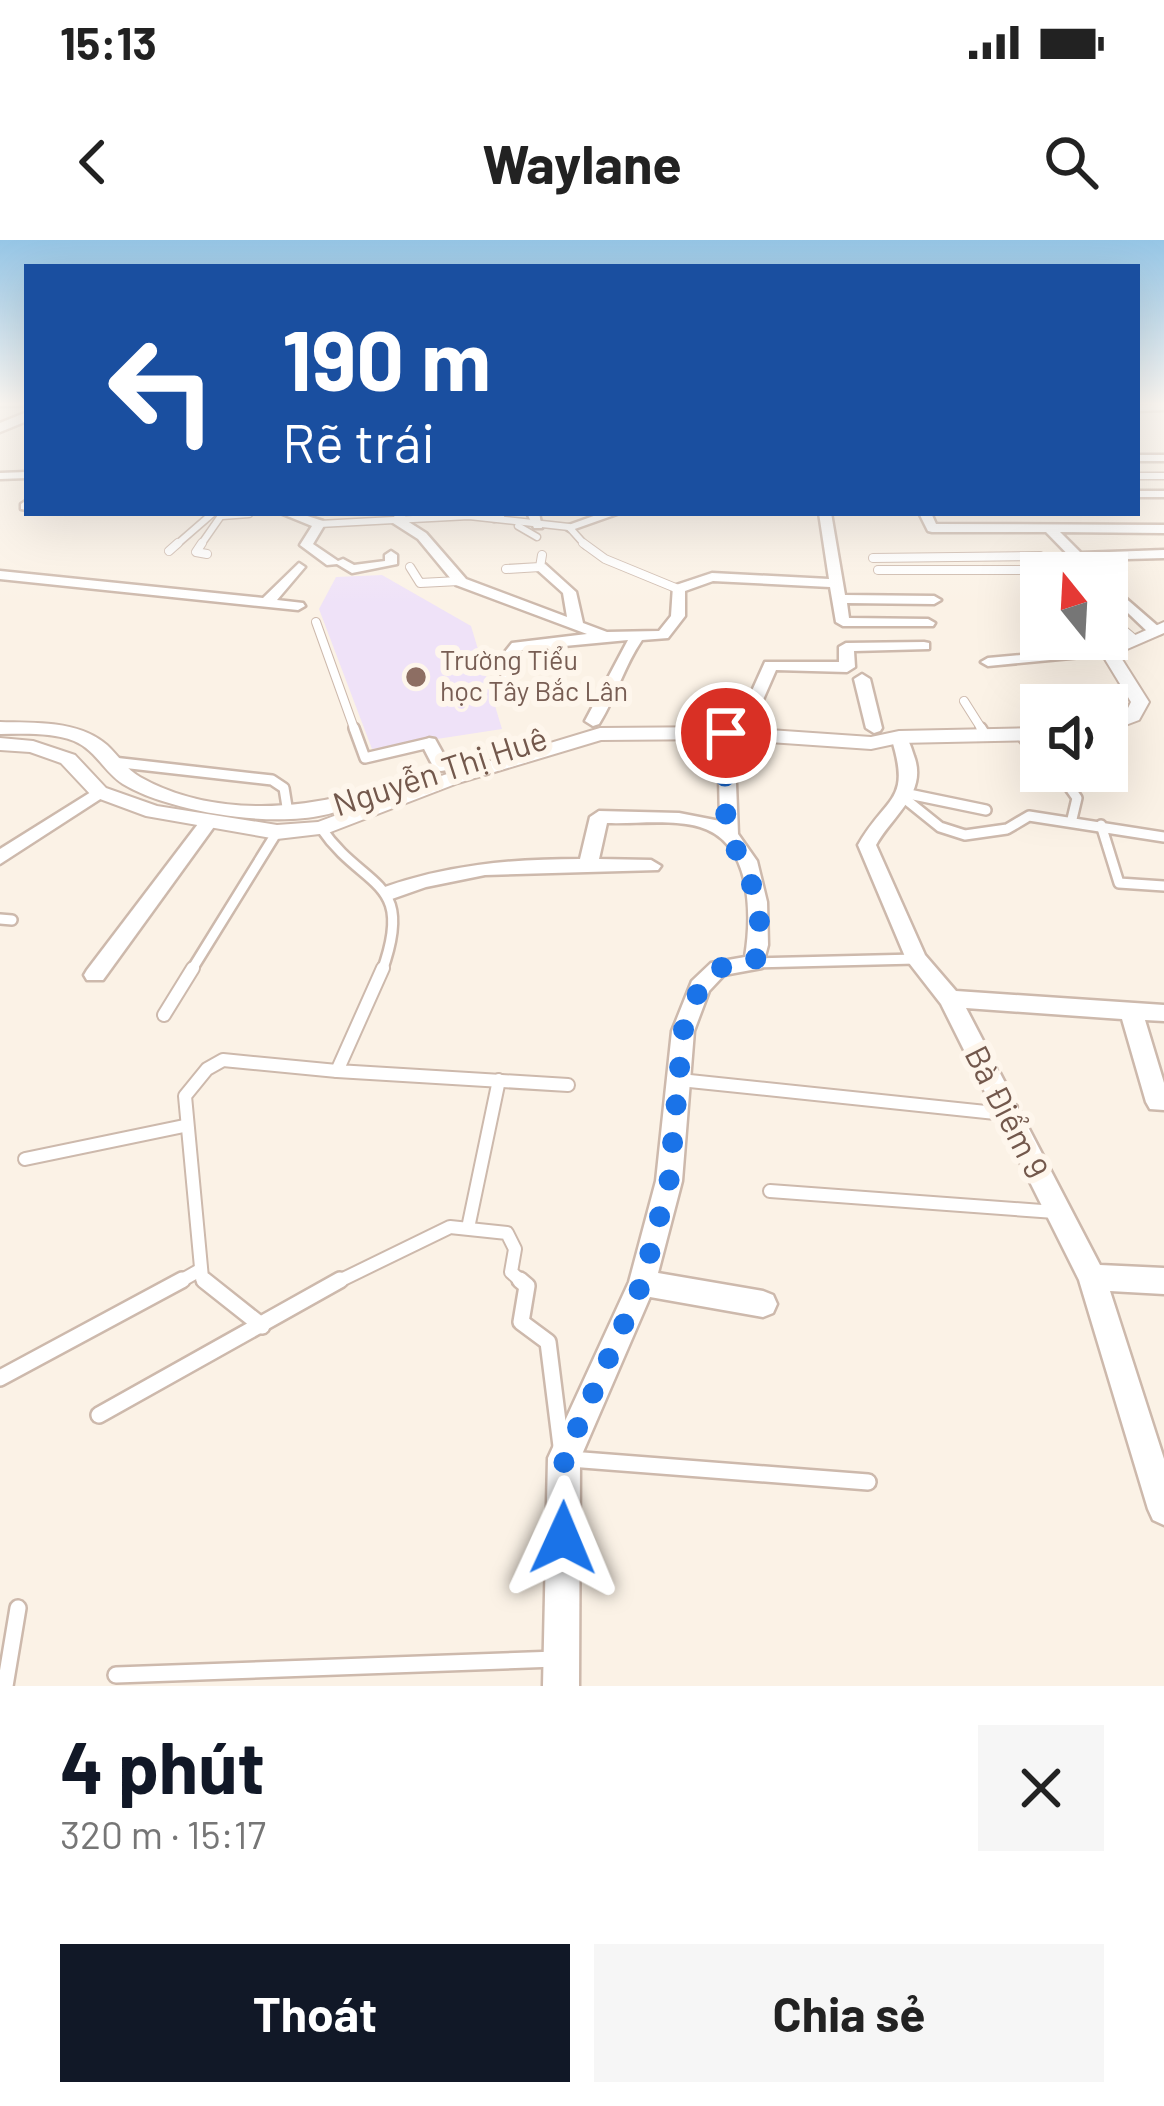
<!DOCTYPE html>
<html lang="vi">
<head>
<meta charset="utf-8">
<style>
  body { margin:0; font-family:Barlow,sans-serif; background:#f6f6f6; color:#222; height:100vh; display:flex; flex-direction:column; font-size:45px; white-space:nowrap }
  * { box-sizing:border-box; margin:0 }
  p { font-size:39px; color:#767676 }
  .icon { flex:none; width:66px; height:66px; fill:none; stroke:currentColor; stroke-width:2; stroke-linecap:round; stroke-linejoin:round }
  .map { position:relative; height:1446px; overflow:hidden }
  .drawer { display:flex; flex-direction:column; background:#fff; flex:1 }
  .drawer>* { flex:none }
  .banner { position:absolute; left:24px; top:24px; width:1116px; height:252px; border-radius:0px; box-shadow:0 12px 48px #0002; background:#1a4fa0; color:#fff; overflow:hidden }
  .needle { width:78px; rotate:342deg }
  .tools { position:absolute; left:1020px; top:312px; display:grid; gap:24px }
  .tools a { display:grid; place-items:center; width:108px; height:108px; border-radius:0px; background:#fff; box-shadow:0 12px 48px #0002; font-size:60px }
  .pin { position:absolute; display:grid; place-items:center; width:102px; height:102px; color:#fff; margin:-51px; border:6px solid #fff; border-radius:50%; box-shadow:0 3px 12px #0007 }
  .me { position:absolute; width:132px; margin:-66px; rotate:1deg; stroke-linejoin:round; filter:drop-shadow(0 0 9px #0008) }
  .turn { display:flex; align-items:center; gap:42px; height:252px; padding:0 60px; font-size:54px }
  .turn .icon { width:156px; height:156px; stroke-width:2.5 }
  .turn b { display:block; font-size:84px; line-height:102px }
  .round { display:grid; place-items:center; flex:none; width:126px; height:126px; border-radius:0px; background:#f6f6f6 }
  .summary { display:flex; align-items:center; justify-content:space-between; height:204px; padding:0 60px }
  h1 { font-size:72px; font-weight:700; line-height:90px; color:#111827 }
  .button { display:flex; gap:24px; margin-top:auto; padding:24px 60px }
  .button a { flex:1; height:138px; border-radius:0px; background:#111827; color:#fff; font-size:48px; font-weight:700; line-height:138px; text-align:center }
  .button a+a { background:#f6f6f6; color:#222 }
  .status { display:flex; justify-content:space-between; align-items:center; height:84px; padding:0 60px; background:#fff; direction:ltr }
  .status svg { height:33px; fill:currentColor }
  header { display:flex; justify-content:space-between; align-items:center; height:156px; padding:0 60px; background:#fff; font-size:54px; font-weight:700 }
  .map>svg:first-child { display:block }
</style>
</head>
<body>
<div class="status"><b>15:13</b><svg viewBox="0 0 49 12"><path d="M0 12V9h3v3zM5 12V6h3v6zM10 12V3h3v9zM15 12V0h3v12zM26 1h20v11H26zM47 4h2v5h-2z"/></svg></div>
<header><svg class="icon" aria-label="back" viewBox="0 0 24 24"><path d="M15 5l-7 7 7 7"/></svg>Waylane<svg class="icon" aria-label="search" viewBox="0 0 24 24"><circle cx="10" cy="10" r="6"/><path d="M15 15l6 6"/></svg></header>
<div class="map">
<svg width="1164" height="1446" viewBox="0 0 1164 1446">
  <rect width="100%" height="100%" fill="#fbf2e6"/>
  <polygon fill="#efe2f8" points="382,335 471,386 502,489 372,509 319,369 336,337"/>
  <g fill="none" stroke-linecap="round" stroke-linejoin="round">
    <g stroke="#cdb9ac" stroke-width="9">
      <g id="service-far4">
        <polyline points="1137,236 1164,236"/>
        <polyline points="222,276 249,274"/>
        <polyline points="319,284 469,276 569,287 586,306"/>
        <polyline points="518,286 537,297"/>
        <polyline points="175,306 213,273"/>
        <polyline points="200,306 223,273"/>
      </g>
    </g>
    <g stroke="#cdb9ac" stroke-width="10">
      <g id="service-far3">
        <polyline points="202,303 196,312 207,314"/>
        <polyline points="583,303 605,319 678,349"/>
        <polyline points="169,311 178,303"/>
        <polyline points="873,318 1040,316 1053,329"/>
        <polyline points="410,327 420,343 459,341"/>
        <polyline points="506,329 540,327 542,315"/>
        <polyline points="878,330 1054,330"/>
        <polyline points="1107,376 1133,398"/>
        <polyline points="316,382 355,491"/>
        <polyline points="964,461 983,491"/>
      </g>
    </g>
    <g stroke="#cdb9ac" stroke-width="14">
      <g id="service-far2">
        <polyline points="354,488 365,518 429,503"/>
        <polyline points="981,488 986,496"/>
        <polyline points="1021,495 1041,519"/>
        <polyline points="113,522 272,540 284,548 288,573"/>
        <polyline points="1058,531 1077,558 1072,579"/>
        <polyline points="904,553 986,570"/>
        <polyline points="904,558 940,587 965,595 1007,589 1029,576 1164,597"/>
        <polyline points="1101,585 1119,643 1164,646"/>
        <path d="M321 588C363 650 416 637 382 731"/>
        <polyline points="0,679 12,680"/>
        <polyline points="755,723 916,719"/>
        <polyline points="191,731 277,592"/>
      </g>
    </g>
    <g stroke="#cdb9ac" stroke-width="16">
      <g id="service-far1">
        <polyline points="383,728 337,831 568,845"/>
        <polyline points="164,775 193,728"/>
        <polyline points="680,840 1005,874"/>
        <polyline points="25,919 184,886"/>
        <polyline points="770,951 1055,972"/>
        <polyline points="468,988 499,840"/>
        <polyline points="177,1043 200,1030"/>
        <polyline points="208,1043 202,1038 185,856 207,829 223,820 337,831"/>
        <polyline points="335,1043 450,987 507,993 515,1009 511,1032 523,1043"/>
      </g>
    </g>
    <g stroke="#cdb9ac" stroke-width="20">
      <g id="service">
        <polyline points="204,1040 262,1086"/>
        <polyline points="520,1040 527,1046 521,1082 548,1102 561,1206"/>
        <polyline points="0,1138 182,1040"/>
        <polyline points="99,1175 340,1040"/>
        <polyline points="570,1219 868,1242"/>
        <polyline points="116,1435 556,1419"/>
        <polyline points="5,1446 18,1368"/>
      </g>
    </g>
    <g stroke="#cdb9ac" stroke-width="5">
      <g id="minor">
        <polygon points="0,162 27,162 27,165 0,166"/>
        <polygon points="1164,164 1164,170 1137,171 1137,165"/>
        <rect x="1137" y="215" width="27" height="6"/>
        <polygon points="27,232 27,238 0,239 0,233"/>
        <rect x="1137" y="251" width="27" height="6"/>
        <polygon points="27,260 27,270 21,269 21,264"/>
        <polygon points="280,273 298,273 323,281 325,284 313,304 338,321 343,319 354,325 385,321 385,315 391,311 397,315 397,324 352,333 337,324 327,325 300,305 312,286"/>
        <path d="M395 273H407L404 279 426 293 466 339 567 377 563 353 534 327 545 324 576 352 583 383 607 392 659 391 671 376 673 346 712 333 829 339 819 273H831L845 355 934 356 941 360 934 364 847 363 849 378 928 379 935 383 933 386H843L836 382 830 347 713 341 685 351V376L668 398 642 400C624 426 616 457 599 484L593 486 585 481 628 400 522 410 514 418 515 437 502 440 500 418 512 403 587 394 456 345 418 299 393 283Z"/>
        <polygon points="492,273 504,273 504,278 494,281"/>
        <polygon points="527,273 539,273 542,288 534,288"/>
        <polygon points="602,273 620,273 569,291 563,287"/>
        <polygon points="919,273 931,273 936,284 1164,285 1164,293 1060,292 1081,313 1164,310 1164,318 1088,320 1100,333 1086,333 1046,292 932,292 928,291"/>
        <polygon points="299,323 305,327 277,360 303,363 305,366 298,370 0,339 0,331 263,358"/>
        <polygon points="1107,342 1160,388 1160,394 1150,394 1107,353"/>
        <polygon points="924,402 929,403 929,409 854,411 855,427 847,432 776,430 752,485 740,485 738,482 765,422 839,422 839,407 846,403"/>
        <polygon points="1108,407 1113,408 1113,414 988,426 981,422 988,418"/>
        <polygon points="862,434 870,439 882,488 880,491 874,493 866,488 854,439"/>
        <path d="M726 488 734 493 738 594 757 621 767 662 768 705 762 728 724 735 709 751 694 791 682 941 658 1033 763 1051 773 1055 777 1064 773 1073 763 1077 650 1057 580 1219 579 1446H543L548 1218 629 1042 656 941 672 791 692 741 711 723 745 717C752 674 752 602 700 587 671 579 637 584 607 583L599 619 651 620 661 626 658 630 485 635 426 647 389 660 379 653 382 648C447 625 511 619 580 619L590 577 599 571 679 573 720 581 718 493Z"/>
        <path d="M899 492C909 498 910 504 914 516 928 553 892 576 876 605L925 715 956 751 1164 765V781L1145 780 1164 843V870L1150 869 1146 862 1122 779 966 768 1100 1025 1164 1028V1054L1110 1051 1164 1219V1285L1153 1280 1148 1269 1079 1040 941 764 906 719 858 605C887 554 912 563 891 497Z"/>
        <polygon points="429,498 435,499 450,526 447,530 441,531 435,530 421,503"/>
        <polygon points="99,547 105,548 105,556 0,624 0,609"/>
        <polygon points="207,578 216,584 103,740 87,740 84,735 87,730 201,580"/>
      </g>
    </g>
    <g stroke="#cdb9ac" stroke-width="4">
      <g id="tertiary">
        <polygon points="1164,382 1164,393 1118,413 1149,462 1139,480 1107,492 1107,480 1126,472 1131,462 1100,411"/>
        <path d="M0 482C34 483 79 480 107 505 118 515 126 529 140 537 202 572 280 572 347 555L357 561C311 597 171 574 123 544 104 532 96 510 74 501 51 492 24 494 0 494Z"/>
        <polygon points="726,487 871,497 899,491 1041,488 1041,500 899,503 871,509 726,499 601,500 458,543 328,593 277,599 146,576 92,556 61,523 30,512 0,510 0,498 33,501 75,515 106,548 157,566 277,585 318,582 444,535 600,488"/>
      </g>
    </g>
    <g stroke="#d1bbad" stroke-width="5">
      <polygon id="secondary" points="27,172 27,181 0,192 0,183"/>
    </g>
    <use href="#service-far4" stroke="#fff" stroke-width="6"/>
    <use href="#service-far3" stroke="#fff" stroke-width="8"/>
    <use href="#service-far2" stroke="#fff" stroke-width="9"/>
    <use href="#service-far1" stroke="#fff" stroke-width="12"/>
    <use href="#service" stroke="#fff" stroke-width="15"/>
    <use href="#minor" fill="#fff" fill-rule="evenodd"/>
    <use href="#tertiary" fill="#fff" fill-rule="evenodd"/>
    <use href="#secondary" fill="#fff" fill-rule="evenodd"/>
  </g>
  <linearGradient id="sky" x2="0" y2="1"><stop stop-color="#96c6e6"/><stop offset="0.45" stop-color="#fdf9f4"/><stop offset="1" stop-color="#fdf9f4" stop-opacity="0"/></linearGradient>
  <rect width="1164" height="364" fill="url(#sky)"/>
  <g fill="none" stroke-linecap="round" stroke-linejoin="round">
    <path stroke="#1a73e8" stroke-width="21" stroke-dasharray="0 37.8" d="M563 1298 564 1218 642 1043 669 941 683 791 700 747 718 728 755 723C767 655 753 655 731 597 720 569 727 524 726 493"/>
  </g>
  <circle fill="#8d6e63" stroke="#fef6ec" stroke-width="4.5" cx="416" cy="437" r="12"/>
  <g text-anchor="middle" stroke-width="12" stroke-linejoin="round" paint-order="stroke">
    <g font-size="27" fill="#785e54" stroke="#fef6ec" text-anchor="start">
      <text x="440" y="430">Trường Tiểu<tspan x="440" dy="31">học Tây Bắc Lân</tspan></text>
    </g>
    <g font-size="33" fill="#73584c" stroke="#fef6ec">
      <text transform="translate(440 531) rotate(-18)" y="12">Nguyễn Thị Huê</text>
      <text transform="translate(1007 872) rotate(63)" y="12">Bà Điểm 9</text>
    </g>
  </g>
</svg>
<div class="tools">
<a><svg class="needle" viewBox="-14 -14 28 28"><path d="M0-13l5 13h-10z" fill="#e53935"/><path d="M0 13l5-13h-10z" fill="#767676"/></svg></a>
<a><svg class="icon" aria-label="sound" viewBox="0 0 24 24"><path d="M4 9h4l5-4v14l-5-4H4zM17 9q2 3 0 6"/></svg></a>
</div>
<div class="pin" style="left:726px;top:493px;background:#d93025"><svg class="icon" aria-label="arrive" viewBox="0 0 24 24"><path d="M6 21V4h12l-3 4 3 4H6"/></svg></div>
<svg class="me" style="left:563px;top:1298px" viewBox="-20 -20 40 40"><path d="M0-17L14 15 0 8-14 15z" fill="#1a73e8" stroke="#fff" stroke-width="4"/></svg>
<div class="banner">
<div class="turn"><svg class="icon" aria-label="left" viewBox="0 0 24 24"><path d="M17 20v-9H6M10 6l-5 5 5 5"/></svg><div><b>190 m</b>Rẽ trái</div></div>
</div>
</div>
<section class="drawer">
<div class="summary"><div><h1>4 phút</h1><p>320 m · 15:17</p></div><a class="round"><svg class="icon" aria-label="close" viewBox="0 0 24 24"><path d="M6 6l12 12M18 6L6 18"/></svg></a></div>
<div class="button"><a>Thoát</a><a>Chia sẻ</a></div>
</section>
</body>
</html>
